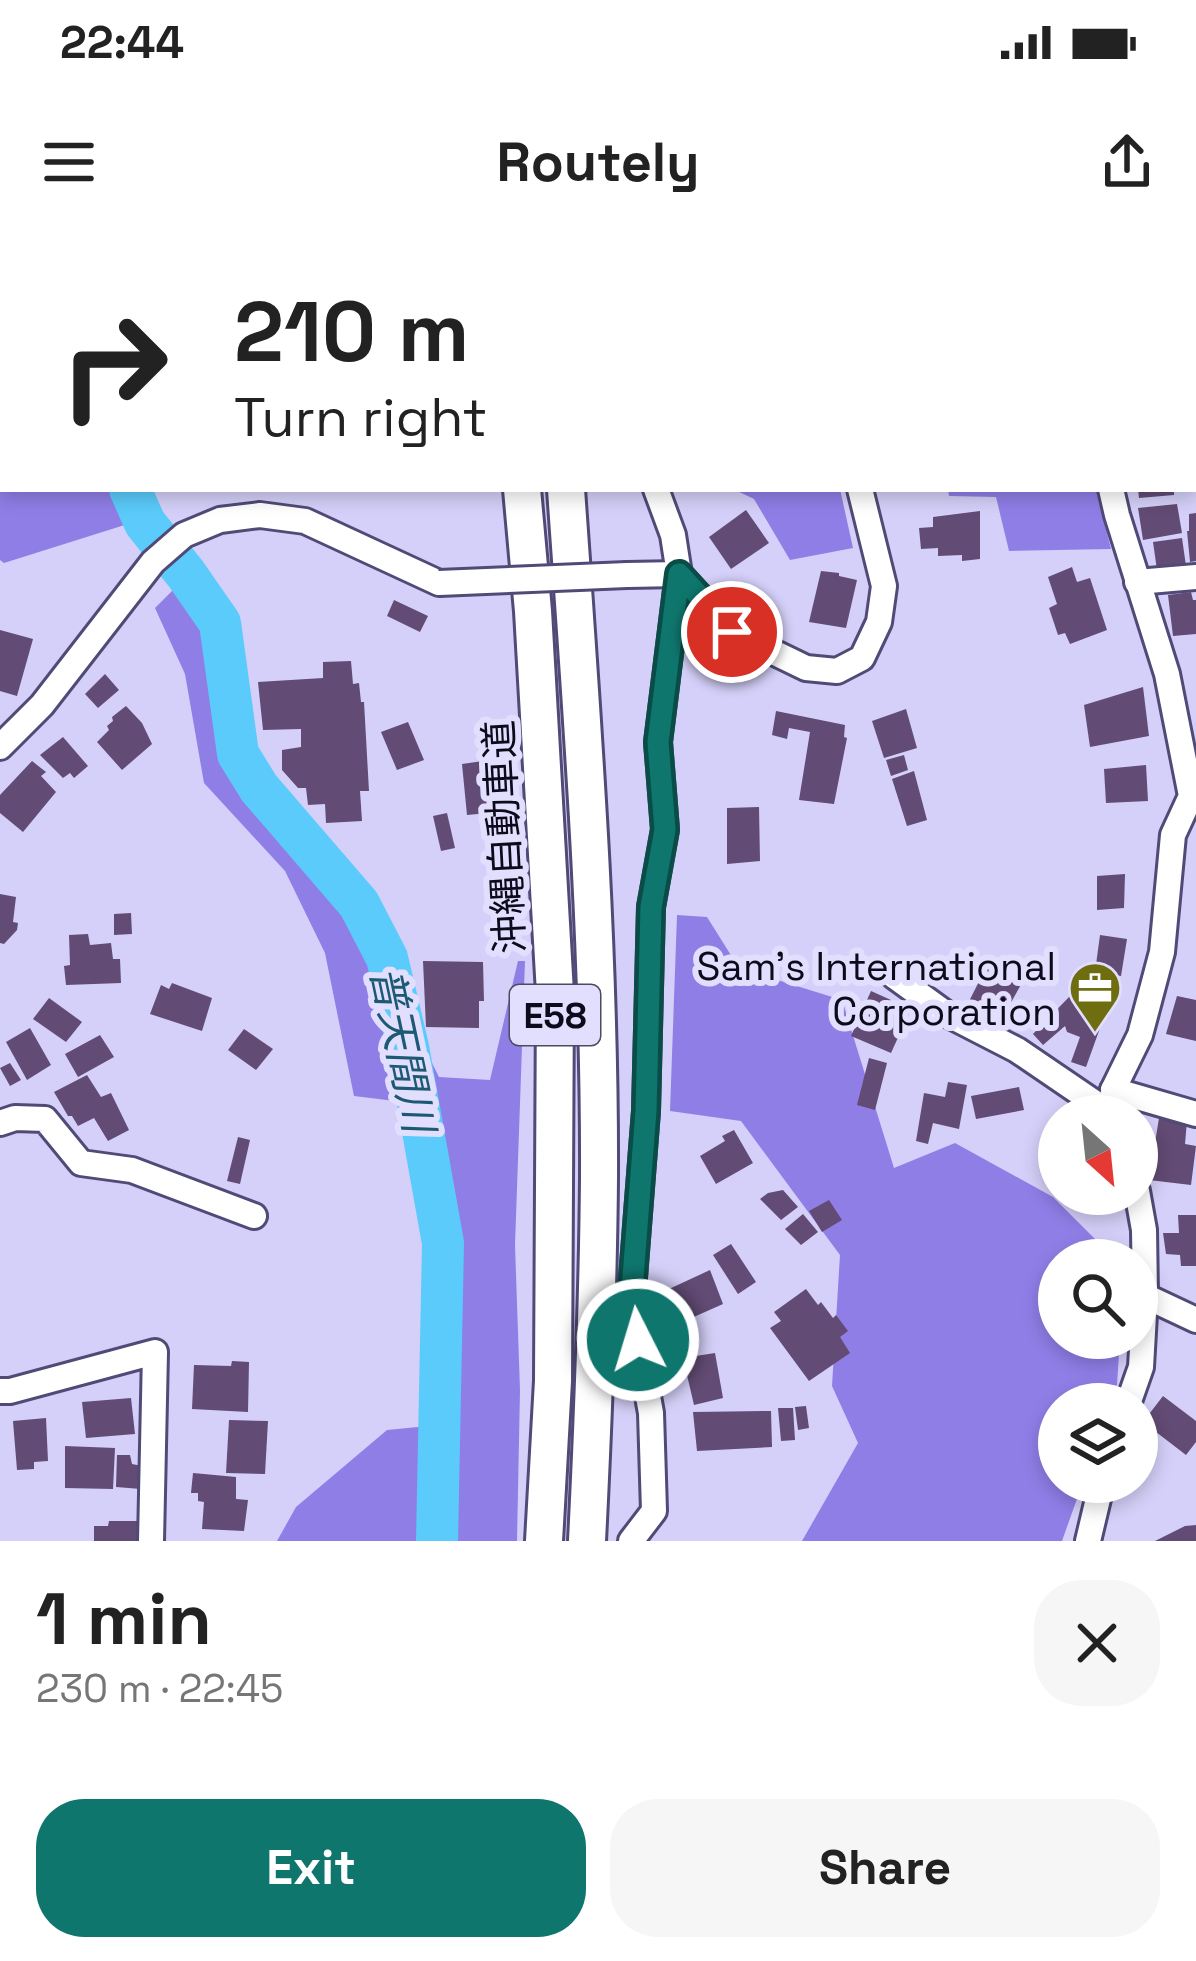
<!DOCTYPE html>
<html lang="en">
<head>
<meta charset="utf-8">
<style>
  body { margin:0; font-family:"Space Grotesk","Noto Sans JP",sans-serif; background:#f6f6f6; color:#222; height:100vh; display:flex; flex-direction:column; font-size:45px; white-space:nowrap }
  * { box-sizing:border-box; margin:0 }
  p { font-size:39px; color:#767676 }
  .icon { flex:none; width:66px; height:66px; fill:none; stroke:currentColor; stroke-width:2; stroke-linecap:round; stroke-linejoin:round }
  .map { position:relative; height:1301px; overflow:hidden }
  .details { display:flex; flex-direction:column; background:#fff; flex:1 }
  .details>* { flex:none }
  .hud { position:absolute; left:0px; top:0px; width:1197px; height:252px; box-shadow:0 6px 18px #0003; background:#fff; color:#222; overflow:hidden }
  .needle { width:78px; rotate:153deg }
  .buttons { position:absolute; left:1038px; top:855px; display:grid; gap:24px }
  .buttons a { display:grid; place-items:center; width:120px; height:120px; border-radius:50%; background:#fff; box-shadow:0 6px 18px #0003; font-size:60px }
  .pin { position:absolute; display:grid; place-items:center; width:102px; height:102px; color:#fff; margin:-51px; border:6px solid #fff; border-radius:50%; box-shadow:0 3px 12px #0007 }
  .me { position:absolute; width:132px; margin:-66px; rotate:355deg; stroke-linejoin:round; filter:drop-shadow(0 0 9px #0008) }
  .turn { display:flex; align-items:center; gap:42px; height:252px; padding:0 36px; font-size:54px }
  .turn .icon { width:156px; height:156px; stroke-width:2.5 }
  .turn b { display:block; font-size:84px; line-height:102px }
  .round { display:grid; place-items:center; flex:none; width:126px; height:126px; border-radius:48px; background:#f6f6f6 }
  .summary { display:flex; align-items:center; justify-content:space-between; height:204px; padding:0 36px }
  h1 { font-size:72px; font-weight:700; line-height:90px }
  .action { display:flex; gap:24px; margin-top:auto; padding:24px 36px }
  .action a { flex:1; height:138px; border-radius:48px; background:#0f766e; color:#fff; font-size:48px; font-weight:700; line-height:138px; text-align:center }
  .action a+a { background:#f6f6f6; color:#222 }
  .status { display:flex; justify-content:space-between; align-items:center; height:84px; padding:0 60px; background:#fff; direction:ltr }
  .status svg { height:33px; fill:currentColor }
  header { display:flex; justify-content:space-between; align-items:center; height:156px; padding:0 36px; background:#fff; font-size:54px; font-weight:700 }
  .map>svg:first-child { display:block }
</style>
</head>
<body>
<div class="status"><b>22:44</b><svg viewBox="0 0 49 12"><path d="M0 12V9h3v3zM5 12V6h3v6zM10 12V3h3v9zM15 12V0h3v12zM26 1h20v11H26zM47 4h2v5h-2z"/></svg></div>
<header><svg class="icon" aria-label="menu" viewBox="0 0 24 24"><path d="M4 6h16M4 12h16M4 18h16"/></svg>Routely<svg class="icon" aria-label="share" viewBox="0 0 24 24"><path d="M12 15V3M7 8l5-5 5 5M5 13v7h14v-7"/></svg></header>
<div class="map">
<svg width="1196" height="1301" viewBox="0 0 1196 1301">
  <rect width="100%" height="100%" fill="#d4d0f9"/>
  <g fill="#907ee7">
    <polygon points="0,0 101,0 101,3 3,3 3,249 117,249 131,283 4,323 0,320"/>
    <polygon points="733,249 840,249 853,308 790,320 754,259"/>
    <polygon points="948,249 1096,249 1111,309 1009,311 996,257 949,256"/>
    <polygon points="192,331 230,405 246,518 398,718 418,795 439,837 490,840 518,721 525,721 515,1005 520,1150 517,1301 277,1301 296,1267 387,1190 428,1186 435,1029 423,983 403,862 354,856 325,713 285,631 204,543 185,434 155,368"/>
    <polygon points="677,675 707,677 739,728 842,760 894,928 955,903 1053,957 1116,1020 1059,1020 1059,1098 1120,1098 1117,1145 1111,1164 1059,1164 1059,1242 1083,1242 1062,1301 802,1301 858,1203 832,1146 840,1015 741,881 670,871"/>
  </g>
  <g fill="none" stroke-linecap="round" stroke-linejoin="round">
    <g stroke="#5bcbfb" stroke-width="42">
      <polyline points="162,3 165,0"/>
      <polyline points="130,249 145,283 186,334 220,383 238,514 259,548 359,664 387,718 408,807 443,1003 437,1301"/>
    </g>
  </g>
  <g fill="#624b74">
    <polygon points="1138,249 1174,249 1174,255 1139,258"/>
    <polygon points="1177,264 1182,293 1143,300 1138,268"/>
    <polygon points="746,270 769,303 731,329 709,297"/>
    <polygon points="980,271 980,319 962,321 962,315 938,316 938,308 921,309 919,288 933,287 933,277"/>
    <polygon points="1196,273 1196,321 1190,322 1187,291 1189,291 1189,274"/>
    <polygon points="1182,298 1186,326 1157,330 1153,302"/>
    <polygon points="1072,327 1077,342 1090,338 1107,390 1070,404 1065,393 1058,395 1049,368 1057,364 1048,337"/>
    <polygon points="821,331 839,333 839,336 857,340 846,388 809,382"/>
    <polygon points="1191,352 1193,360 1196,360 1196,394 1173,396 1168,355"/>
    <polygon points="394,360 428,376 420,392 387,376"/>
    <polygon points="0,390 33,399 17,456 0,451"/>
    <polygon points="351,421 353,444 359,443 361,462 364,462 369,551 360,551 362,581 326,583 325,564 308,565 306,548 298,548 282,530 282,510 301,507 301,489 263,490 258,442 323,438 323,422"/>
    <polygon points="105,434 119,450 98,468 85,454"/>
    <polygon points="1143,447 1149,496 1090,507 1084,465"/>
    <polygon points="126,466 142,483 152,504 122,530 97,502 109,490 107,486 113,481 112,477"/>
    <polygon points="906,469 917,508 884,518 872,481"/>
    <polygon points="776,471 845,485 844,497 847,498 834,564 799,560 810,492 789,488 787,499 772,495"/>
    <polygon points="408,482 424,520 397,530 381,492"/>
    <polygon points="63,497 88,526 74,538 70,533 63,538 40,515"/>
    <polygon points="904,515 908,530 891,536 886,520"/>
    <polygon points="32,521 46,532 41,536 56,552 23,592 0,573 0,555"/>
    <polygon points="483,521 488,573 467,575 462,524"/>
    <polygon points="1146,525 1148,561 1106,563 1104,529"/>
    <polygon points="914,531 927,580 907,586 892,539"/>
    <polygon points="759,567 760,621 727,624 727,568"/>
    <polygon points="447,573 455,608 441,611 433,576"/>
    <polygon points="1125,634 1124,668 1097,670 1097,636"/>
    <polygon points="0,654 16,657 13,682 18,683 17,690 4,704 0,703"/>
    <polygon points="131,673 132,694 114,695 114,674"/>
    <polygon points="88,694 90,705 111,703 113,719 120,719 121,743 66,745 64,726 70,725 69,695"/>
    <polygon points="1100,695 1127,699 1121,736 1095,732"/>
    <polygon points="423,721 483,722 484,761 479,761 479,788 426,787"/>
    <polygon points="989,722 1023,741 995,791 963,773"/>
    <polygon points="172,743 212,758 202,791 150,774 161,745 169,749"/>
    <polygon points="871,751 911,769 891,813 851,796"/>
    <polygon points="1070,756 1082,770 1086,767 1090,769 1096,758 1109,763 1086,827 1071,822 1080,797 1067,792 1065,786 1043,805 1033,794"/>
    <polygon points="1177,756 1196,760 1196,801 1166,794"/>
    <polygon points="49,758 82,782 66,802 33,779"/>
    <polygon points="30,788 51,825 27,840 6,802"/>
    <polygon points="244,789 273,809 256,830 228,810"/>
    <polygon points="100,795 114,817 78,837 65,814"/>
    <polygon points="869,818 887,823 875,870 857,865"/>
    <polygon points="10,823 21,840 10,846 0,828"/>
    <polygon points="87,835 101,857 111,853 129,890 108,901 94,878 78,886 72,876 68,876 54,852"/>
    <polygon points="948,842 967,845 959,889 933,883 928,904 916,901 924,853 945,857"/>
    <polygon points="1019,847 1024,870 976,879 971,856"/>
    <polygon points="1159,878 1187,881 1185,904 1196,906 1191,945 1149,940"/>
    <polygon points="734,890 753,923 716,944 700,916 725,901 722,896"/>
    <polygon points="238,897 250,900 240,944 227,941"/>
    <polygon points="783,950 798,967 781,980 760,959 768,953"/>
    <polygon points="829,960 842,980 822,992 809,971"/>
    <polygon points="803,974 818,992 801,1005 785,989"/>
    <polygon points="1178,975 1196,975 1196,1026 1181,1026 1180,1015 1166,1014 1163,993 1179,993"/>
    <polygon points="731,1004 756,1042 738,1054 713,1015"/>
    <polygon points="710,1030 723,1064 669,1088 654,1056"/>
    <polygon points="806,1049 818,1065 821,1062 833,1078 836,1075 848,1091 840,1097 850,1113 809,1141 770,1088 781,1081 774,1072"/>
    <polygon points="715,1113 723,1158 694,1165 683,1118"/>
    <polygon points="232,1121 249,1122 248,1172 192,1169 194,1125 231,1126"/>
    <polygon points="1163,1156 1196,1181 1196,1202 1186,1215 1143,1182"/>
    <polygon points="131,1158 135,1194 86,1198 82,1162"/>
    <polygon points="806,1166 809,1188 798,1190 795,1167"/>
    <polygon points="778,1168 793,1168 795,1200 781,1201"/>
    <polygon points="771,1171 772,1207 697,1211 693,1172"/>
    <polygon points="46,1178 48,1221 34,1222 34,1229 17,1230 13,1181"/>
    <polygon points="229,1180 268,1181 265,1234 226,1233"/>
    <polygon points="65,1206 115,1208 113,1249 65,1248"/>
    <polygon points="117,1215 130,1215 132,1224 142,1226 141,1249 116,1247"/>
    <polygon points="193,1233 236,1237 236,1259 248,1260 244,1291 202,1289 204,1262 198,1261 198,1253 191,1253"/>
    <polygon points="109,1281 139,1281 139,1301 94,1301 94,1286 108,1286"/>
    <polygon points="1196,1285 1196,1301 1155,1301 1185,1286"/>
  </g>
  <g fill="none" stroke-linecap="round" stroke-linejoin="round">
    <g stroke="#504a76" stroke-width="30">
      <g id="minor">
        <polyline points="647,0 647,3"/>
        <polyline points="936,0 938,3"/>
        <polyline points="1111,249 1117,275 1167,434 1191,556 1173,595 1162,712 1140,795 1113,850 1115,876"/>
        <polyline points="627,335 679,334 732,392 806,428 837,431 862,418 879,382 884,346 860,249"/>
        <polyline points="1137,342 1196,337"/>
        <polyline points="0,507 42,465 153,322 184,295 220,280 260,275 305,281 439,343"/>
        <polyline points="894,736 945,773 1017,810 1114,876"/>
        <polyline points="1113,850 1196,874"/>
        <polyline points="0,883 15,878 45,879 81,923 132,930 254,976"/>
        <polyline points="1145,1056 1196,1080"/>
        <polyline points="0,1151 10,1151 155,1112 151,1301"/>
        <polyline points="1128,1164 1141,1127 1145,1056 1144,990 1137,951"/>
        <polyline points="631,1301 654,1271 651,1173 631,1063 646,871 651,667 665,589 658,502 679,334 673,295 656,249"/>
        <polyline points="1088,1301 1102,1242"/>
      </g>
    </g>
    <g stroke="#504a76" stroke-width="42">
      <g id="highway">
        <polyline points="501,0 501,3"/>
        <polyline points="544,0 545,3"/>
        <polyline points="522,249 533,371 555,753 553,1141 544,1301"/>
        <path d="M566 249C582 478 600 708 599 938 598 1059 593 1180 587 1301"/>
      </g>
    </g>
    <use href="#minor" stroke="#fff" stroke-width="24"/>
    <use href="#highway" stroke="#fff" stroke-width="36"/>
    <g stroke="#504a76" stroke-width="30" stroke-linecap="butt">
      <polyline id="minor-bridge" points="439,343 627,335"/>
    </g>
    <use href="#minor-bridge" stroke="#fff" stroke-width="24"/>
  </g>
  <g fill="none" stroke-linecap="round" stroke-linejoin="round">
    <g stroke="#0a4d48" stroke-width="30">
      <polyline id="route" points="638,1100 631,1063 646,871 651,667 665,590 658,502 679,334 732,392"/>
    </g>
    <use href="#route" stroke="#0f766e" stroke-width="21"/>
  </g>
  <defs>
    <g id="office-pin" transform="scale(2.7)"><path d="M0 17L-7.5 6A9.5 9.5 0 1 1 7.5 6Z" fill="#6e6e10" stroke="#e1defe"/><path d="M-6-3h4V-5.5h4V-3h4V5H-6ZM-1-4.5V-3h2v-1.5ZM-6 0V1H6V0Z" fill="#fff"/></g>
  </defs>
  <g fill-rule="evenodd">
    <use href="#office-pin" x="1095" y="748"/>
  </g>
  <g text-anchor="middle" stroke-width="12" stroke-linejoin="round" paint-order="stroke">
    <rect fill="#e1defe" stroke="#4d4a5f" stroke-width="3" x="510" y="745" width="90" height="60" rx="9"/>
    <g font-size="36" font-weight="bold" fill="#0d0a1b">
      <text x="555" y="788">E58</text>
    </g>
    <g font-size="39" fill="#0d0a1b" stroke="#e1defe">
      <text transform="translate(504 597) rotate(-93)" y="14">沖縄自動車道</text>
    </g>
    <g font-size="39" fill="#0d0a1b" stroke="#e1defe" text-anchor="end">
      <text x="1056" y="740">Sam's International<tspan x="1056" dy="45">Corporation</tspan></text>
    </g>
    <g font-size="42" font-style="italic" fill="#1d5972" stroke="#e1defe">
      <text transform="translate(403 809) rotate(78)" y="15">普天間川</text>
    </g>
  </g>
</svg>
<div class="buttons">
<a><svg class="needle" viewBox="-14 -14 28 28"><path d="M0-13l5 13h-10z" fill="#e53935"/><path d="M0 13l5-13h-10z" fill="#767676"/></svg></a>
<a><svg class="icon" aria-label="search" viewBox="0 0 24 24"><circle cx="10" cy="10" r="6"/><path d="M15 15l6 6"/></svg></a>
<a><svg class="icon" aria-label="layers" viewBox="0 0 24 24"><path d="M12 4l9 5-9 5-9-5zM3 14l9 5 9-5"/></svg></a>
</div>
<div class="pin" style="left:732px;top:392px;background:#d93025"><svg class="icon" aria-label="arrive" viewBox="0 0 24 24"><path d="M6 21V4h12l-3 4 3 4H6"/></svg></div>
<svg class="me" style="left:638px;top:1100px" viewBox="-20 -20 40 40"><circle r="17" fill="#0f766e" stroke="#fff" stroke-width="3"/><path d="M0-11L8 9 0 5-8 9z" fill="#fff"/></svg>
<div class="hud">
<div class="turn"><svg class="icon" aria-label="right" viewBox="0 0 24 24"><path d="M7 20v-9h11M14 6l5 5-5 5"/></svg><div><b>210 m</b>Turn right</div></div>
</div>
</div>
<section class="details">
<div class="summary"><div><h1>1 min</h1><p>230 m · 22:45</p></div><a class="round"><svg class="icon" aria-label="close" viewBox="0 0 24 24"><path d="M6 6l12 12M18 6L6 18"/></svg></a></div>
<div class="action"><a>Exit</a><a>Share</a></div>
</section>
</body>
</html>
